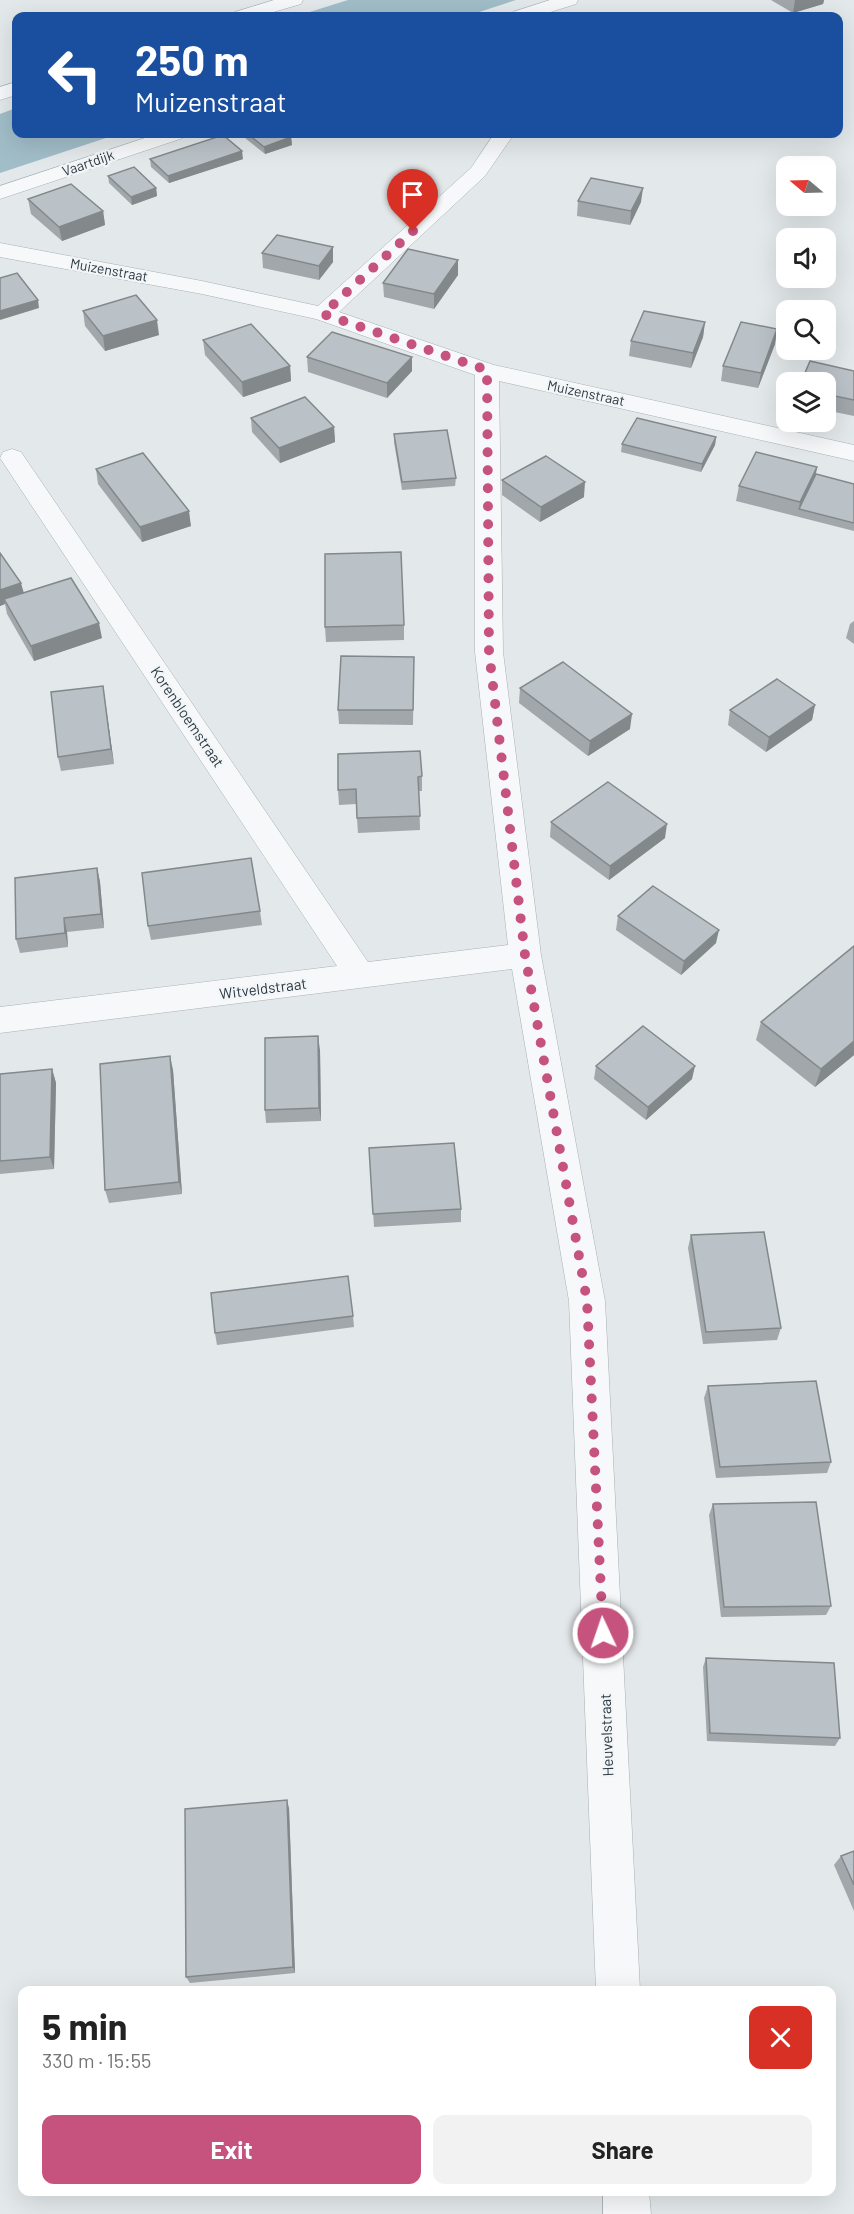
<!DOCTYPE html>
<html lang="en">
<head>
<meta charset="utf-8">
<style>
  body { margin:0; font-family:Barlow,sans-serif; background:#f2f2f2; color:#222; height:100vh; display:flex; flex-direction:column; font-size:22px; white-space:nowrap }
  * { box-sizing:border-box; margin:0 }
  p { font-size:20px; color:#767676 }
  .icon { flex:none; width:33px; height:33px; fill:none; stroke:currentColor; stroke-width:2; stroke-linecap:round; stroke-linejoin:round }
  .map { position:relative; flex:1; overflow:hidden }
  .side { position:absolute; left:18px; top:1986px; width:818px; height:210px; display:flex; flex-direction:column; background:#fff; border-radius:12px; box-shadow:0 6px 24px #0002 }
  .side>* { flex:none }
  .top-card { position:absolute; left:12px; top:12px; width:831px; height:126px; border-radius:12px; box-shadow:0 6px 24px #0002; background:#1a4fa0; color:#fff; overflow:hidden }
  .needle { width:39px; rotate:289deg }
  .tools { position:absolute; left:776px; top:156px; display:grid; gap:12px }
  .tools a { display:grid; place-items:center; width:60px; height:60px; border-radius:12px; background:#fff; box-shadow:0 6px 24px #0002; font-size:30px }
  .pin { position:absolute; display:grid; place-items:center; width:51px; height:51px; color:#fff; margin:-62px -26px; border-radius:50% 50% 50% 0; rotate:-45deg; box-shadow:0 0 6px #0007 }
  .pin .icon { rotate:45deg }
  .me { position:absolute; width:66px; margin:-33px; rotate:357deg; stroke-linejoin:round; filter:drop-shadow(0 0 4px #0008) }
  .turn { display:flex; align-items:center; gap:21px; height:126px; padding:0 24px; font-size:27px }
  .turn .icon { width:78px; height:78px; stroke-width:2.5 }
  .turn b { display:block; font-size:42px; line-height:51px }
  .round { display:grid; place-items:center; flex:none; width:63px; height:63px; border-radius:12px; background:#f2f2f2 }
  .head { display:flex; align-items:center; justify-content:space-between; height:102px; padding:0 24px }
  h1 { font-size:36px; font-weight:700; line-height:45px }
  .button { display:flex; gap:12px; margin-top:auto; padding:12px 24px }
  .button a { flex:1; height:69px; border-radius:12px; background:#c6527e; color:#fff; font-size:24px; font-weight:700; line-height:69px; text-align:center }
  .button a+a { background:#f2f2f2; color:#222 }
  .map>svg:first-child { display:block }
</style>
</head>
<body>
<div class="map">
<svg width="854" height="2214" viewBox="0 0 854 2214">
  <rect width="100%" height="100%" fill="#e3e8ea"/>
  <g fill="#a1bdc8">
    <polygon points="348,0 516,0 467,16 297,16"/>
    <polygon points="16,108 16,134 118,134 0,173 0,114"/>
  </g>
  <g fill="none" stroke-linecap="round" stroke-linejoin="round">
    <g stroke="#a8b0b4" stroke-width="1">
      <g id="minor">
        <polygon points="274,0 303,0 301,4 260,16 232,16 235,12"/>
        <polygon points="550,0 578,0 576,4 538,16 510,16 513,12"/>
        <polygon points="16,82 16,95 0,100 0,87"/>
        <polygon points="157,134 186,134 183,138 0,199 0,186"/>
        <polygon points="494,134 514,134 485,176 339,312 494,365 854,445 854,461 499,381 503,652 541,955 605,1301 640,1990 596,1990 569,1301 512,969 0,1033 0,1007 337,966 0,458 3,452 12,449 21,452 368,962 508,945 475,652 475,375 316,319 202,294 0,257 0,243 202,281 318,306 471,168"/>
        <polygon points="603,2192 649,2192 651,2214 603,2214"/>
      </g>
    </g>
    <use href="#minor" fill="#f6f8f9" fill-rule="evenodd"/>
  </g>
  <g fill="#a1a7ab">
    <polygon points="771,0 824,0 823,4 793,13"/>
    <polygon points="245,134 286,134 291,137 292,145 265,154 245,138"/>
    <polygon points="150,159 243,159 169,183 151,167"/>
    <polygon points="108,176 156,188 157,196 132,205 109,183"/>
    <polygon points="28,199 103,211 105,225 62,241 31,214"/>
    <polygon points="578,201 641,202 630,225 577,216"/>
    <polygon points="333,247 333,262 319,280 263,268 262,253"/>
    <polygon points="458,260 458,275 434,309 384,297 383,283"/>
    <polygon points="83,311 159,335 105,351 85,326"/>
    <polygon points="705,322 703,337 691,368 629,356 631,341"/>
    <polygon points="777,329 775,344 758,388 721,381 723,366"/>
    <polygon points="203,340 290,366 291,381 243,397 205,355"/>
    <polygon points="307,357 412,357 412,371 387,398 308,372"/>
    <polygon points="854,371 854,416 825,410 825,382"/>
    <polygon points="251,418 334,427 335,442 280,463 252,432"/>
    <polygon points="394,434 456,478 455,486 402,490 394,442"/>
    <polygon points="716,437 715,445 701,472 621,452 622,444"/>
    <polygon points="817,467 816,474 854,484 854,531 736,501 739,486"/>
    <polygon points="96,469 191,526 142,542 98,484"/>
    <polygon points="502,480 584,497 540,522 502,495"/>
    <polygon points="0,553 24,593 102,638 34,661 7,614 5,604 0,606"/>
    <polygon points="854,621 854,644 846,638 850,624"/>
    <polygon points="404,625 404,640 326,642 325,627"/>
    <polygon points="414,657 413,725 339,724 338,710"/>
    <polygon points="103,686 114,764 61,771 58,757"/>
    <polygon points="520,688 630,729 588,756 519,703"/>
    <polygon points="815,705 812,720 766,752 728,725 730,710"/>
    <polygon points="422,776 422,791 419,791 420,830 358,833 356,804 339,805 338,790"/>
    <polygon points="551,822 665,838 609,880 550,837"/>
    <polygon points="97,868 100,882 104,928 67,932 68,947 20,953 16,939"/>
    <polygon points="260,911 262,925 151,940 148,926"/>
    <polygon points="618,916 716,943 681,975 616,930"/>
    <polygon points="854,946 854,1055 815,1087 756,1040 761,1022"/>
    <polygon points="320,1050 321,1121 266,1123 265,1110"/>
    <polygon points="596,1066 692,1079 646,1120 594,1079"/>
    <polygon points="52,1069 56,1083 54,1169 0,1174 0,1074"/>
    <polygon points="173,1070 182,1194 109,1203 105,1190"/>
    <polygon points="369,1148 461,1209 461,1222 374,1227"/>
    <polygon points="691,1235 781,1328 777,1340 703,1344 688,1248"/>
    <polygon points="353,1316 354,1327 217,1345 215,1333"/>
    <polygon points="708,1386 831,1462 827,1473 716,1478 704,1398"/>
    <polygon points="713,1504 831,1606 826,1615 721,1617 709,1515"/>
    <polygon points="706,1658 840,1738 835,1746 707,1741 703,1667"/>
    <polygon points="289,1808 295,1973 190,1983 186,1977"/>
    <polygon points="854,1851 854,1911 834,1865 841,1856"/>
  </g>
  <g fill="#83888b">
    <polygon points="795,0 824,0 823,4 793,13"/>
    <polygon points="291,137 292,145 265,154 264,147"/>
    <polygon points="242,151 243,159 169,183 168,176"/>
    <polygon points="156,188 157,196 132,205 131,197"/>
    <polygon points="643,188 641,202 630,225 631,211"/>
    <polygon points="103,211 105,225 62,241 59,227"/>
    <polygon points="333,247 333,262 319,280 319,266"/>
    <polygon points="458,260 458,275 434,309 434,294"/>
    <polygon points="38,300 39,308 0,320 0,311"/>
    <polygon points="157,320 159,335 105,351 103,336"/>
    <polygon points="705,322 703,337 691,368 693,353"/>
    <polygon points="777,329 775,344 758,388 761,373"/>
    <polygon points="412,357 412,371 387,398 387,383"/>
    <polygon points="290,366 291,381 243,397 242,382"/>
    <polygon points="334,427 335,442 280,463 279,448"/>
    <polygon points="716,437 715,445 701,472 702,464"/>
    <polygon points="817,467 814,482 799,509 800,502"/>
    <polygon points="585,482 584,497 540,522 541,507"/>
    <polygon points="189,511 191,526 142,542 140,527"/>
    <polygon points="21,583 25,597 4,599 5,604 0,606 0,590"/>
    <polygon points="99,623 102,638 34,661 31,646"/>
    <polygon points="103,686 105,700 114,764 111,749"/>
    <polygon points="815,705 812,720 766,752 769,737"/>
    <polygon points="632,714 630,729 588,756 590,741"/>
    <polygon points="667,824 665,838 609,880 610,866"/>
    <polygon points="97,868 100,882 104,928 101,914"/>
    <polygon points="64,918 67,932 68,947 65,933"/>
    <polygon points="719,930 716,943 681,975 684,961"/>
    <polygon points="318,1036 320,1050 321,1121 319,1108"/>
    <polygon points="854,1041 854,1055 815,1087 821,1069"/>
    <polygon points="170,1056 173,1070 182,1194 179,1182"/>
    <polygon points="695,1066 692,1079 646,1120 648,1107"/>
    <polygon points="52,1069 56,1083 54,1169 50,1157"/>
    <polygon points="287,1800 289,1808 295,1973 293,1967"/>
  </g>
  <g fill="#bbc2c7" stroke="#83888b" stroke-width="1.5">
    <polygon points="248,134 286,134 291,137 264,147"/>
    <polygon points="223,135 242,151 168,176 150,159"/>
    <polygon points="134,167 156,188 131,197 108,176"/>
    <polygon points="591,178 643,188 631,211 578,201"/>
    <polygon points="71,184 103,211 59,227 28,199"/>
    <polygon points="277,235 333,247 319,266 262,253"/>
    <polygon points="408,249 458,260 434,294 383,283"/>
    <polygon points="17,273 38,300 0,311 0,278"/>
    <polygon points="136,295 157,320 103,336 83,311"/>
    <polygon points="644,311 705,322 693,353 631,341"/>
    <polygon points="741,322 777,329 761,373 723,366"/>
    <polygon points="251,324 290,366 242,382 203,340"/>
    <polygon points="332,332 412,357 387,383 307,357"/>
    <polygon points="810,361 854,371 854,400 825,394 825,382 801,382"/>
    <polygon points="305,397 334,427 279,448 251,418"/>
    <polygon points="637,418 716,437 702,464 622,444"/>
    <polygon points="447,430 456,478 402,482 394,434"/>
    <polygon points="756,452 817,467 800,502 739,486"/>
    <polygon points="143,453 189,511 140,527 96,469"/>
    <polygon points="546,456 585,482 541,507 502,480"/>
    <polygon points="816,474 854,484 854,523 799,509"/>
    <polygon points="401,552 404,625 325,627 325,554"/>
    <polygon points="0,553 21,583 0,590"/>
    <polygon points="71,578 99,623 31,646 4,599"/>
    <polygon points="341,656 414,657 413,710 338,710"/>
    <polygon points="563,662 632,714 590,741 520,688"/>
    <polygon points="777,679 815,705 769,737 730,710"/>
    <polygon points="103,686 111,749 58,757 51,692"/>
    <polygon points="420,751 422,776 418,777 420,816 357,818 356,789 338,790 338,754"/>
    <polygon points="608,782 667,824 610,866 551,822"/>
    <polygon points="251,858 260,911 148,926 142,873"/>
    <polygon points="97,868 101,914 64,918 65,933 16,939 15,878"/>
    <polygon points="653,886 719,930 684,961 618,916"/>
    <polygon points="854,946 854,1041 821,1069 761,1022"/>
    <polygon points="643,1026 695,1066 648,1107 596,1066"/>
    <polygon points="318,1036 319,1108 265,1110 265,1038"/>
    <polygon points="170,1056 179,1182 105,1190 100,1064"/>
    <polygon points="52,1069 50,1157 0,1161 0,1074"/>
    <polygon points="454,1143 461,1209 373,1214 369,1148"/>
    <polygon points="764,1232 781,1328 706,1332 691,1235"/>
    <polygon points="348,1276 353,1316 215,1333 211,1293"/>
    <polygon points="816,1381 831,1462 720,1467 708,1386"/>
    <polygon points="816,1502 831,1606 724,1607 713,1504"/>
    <polygon points="706,1658 834,1663 840,1738 710,1733"/>
    <polygon points="287,1800 293,1967 186,1977 185,1809"/>
    <polygon points="854,1851 854,1885 841,1856"/>
  </g>
  <g fill="none" stroke-linecap="round" stroke-linejoin="round">
    <polyline stroke="#c6527e" stroke-width="10" stroke-dasharray="0 18" points="413,231 323,314 487,370 489,652 525,955 587,1301 603,1633"/>
  </g>
  <g text-anchor="middle" stroke-width="4.5" stroke-linejoin="round" paint-order="stroke">
    <g font-size="14" fill="#2c3941" stroke="#f3f6f8">
      <text transform="translate(88 163) rotate(-19)" y="5">Vaartdijk</text>
      <text transform="translate(109 270) rotate(10)" y="5">Muizenstraat</text>
      <text transform="translate(586 393) rotate(12)" y="5">Muizenstraat</text>
    </g>
    <g font-size="15" fill="#2c3941" stroke="#f3f6f8">
      <text transform="translate(187 717) rotate(56)" y="5">Korenbloemstraat</text>
      <text transform="translate(263 989) rotate(-7)" y="5">Witveldstraat</text>
      <text transform="translate(607 1735) rotate(-92)" y="5">Heuvelstraat</text>
    </g>
  </g>
</svg>
<div class="tools">
<a><svg class="needle" viewBox="-14 -14 28 28"><path d="M0-13l5 13h-10z" fill="#e53935"/><path d="M0 13l5-13h-10z" fill="#767676"/></svg></a>
<a><svg class="icon" aria-label="sound" viewBox="0 0 24 24"><path d="M4 9h4l5-4v14l-5-4H4zM17 9q2 3 0 6"/></svg></a>
<a><svg class="icon" aria-label="search" viewBox="0 0 24 24"><circle cx="10" cy="10" r="6"/><path d="M15 15l6 6"/></svg></a>
<a><svg class="icon" aria-label="layers" viewBox="0 0 24 24"><path d="M12 4l9 5-9 5-9-5zM3 14l9 5 9-5"/></svg></a>
</div>
<div class="pin" style="left:413px;top:231px;background:#d93025"><svg class="icon" aria-label="arrive" viewBox="0 0 24 24"><path d="M6 21V4h12l-3 4 3 4H6"/></svg></div>
<svg class="me" style="left:603px;top:1633px" viewBox="-20 -20 40 40"><circle r="17" fill="#c6527e" stroke="#fff" stroke-width="3"/><path d="M0-11L8 9 0 5-8 9z" fill="#fff"/></svg>
<div class="top-card">
<div class="turn"><svg class="icon" aria-label="left" viewBox="0 0 24 24"><path d="M17 20v-9H6M10 6l-5 5 5 5"/></svg><div><b>250 m</b>Muizenstraat</div></div>
</div>
<section class="side">
<div class="head"><div><h1>5 min</h1><p>330 m · 15:55</p></div><a class="round" style="background:#d93025;color:#fff"><svg class="icon" aria-label="close" viewBox="0 0 24 24"><path d="M6 6l12 12M18 6L6 18"/></svg></a></div>
<div class="button"><a>Exit</a><a>Share</a></div>
</section>
</div>
</body>
</html>
